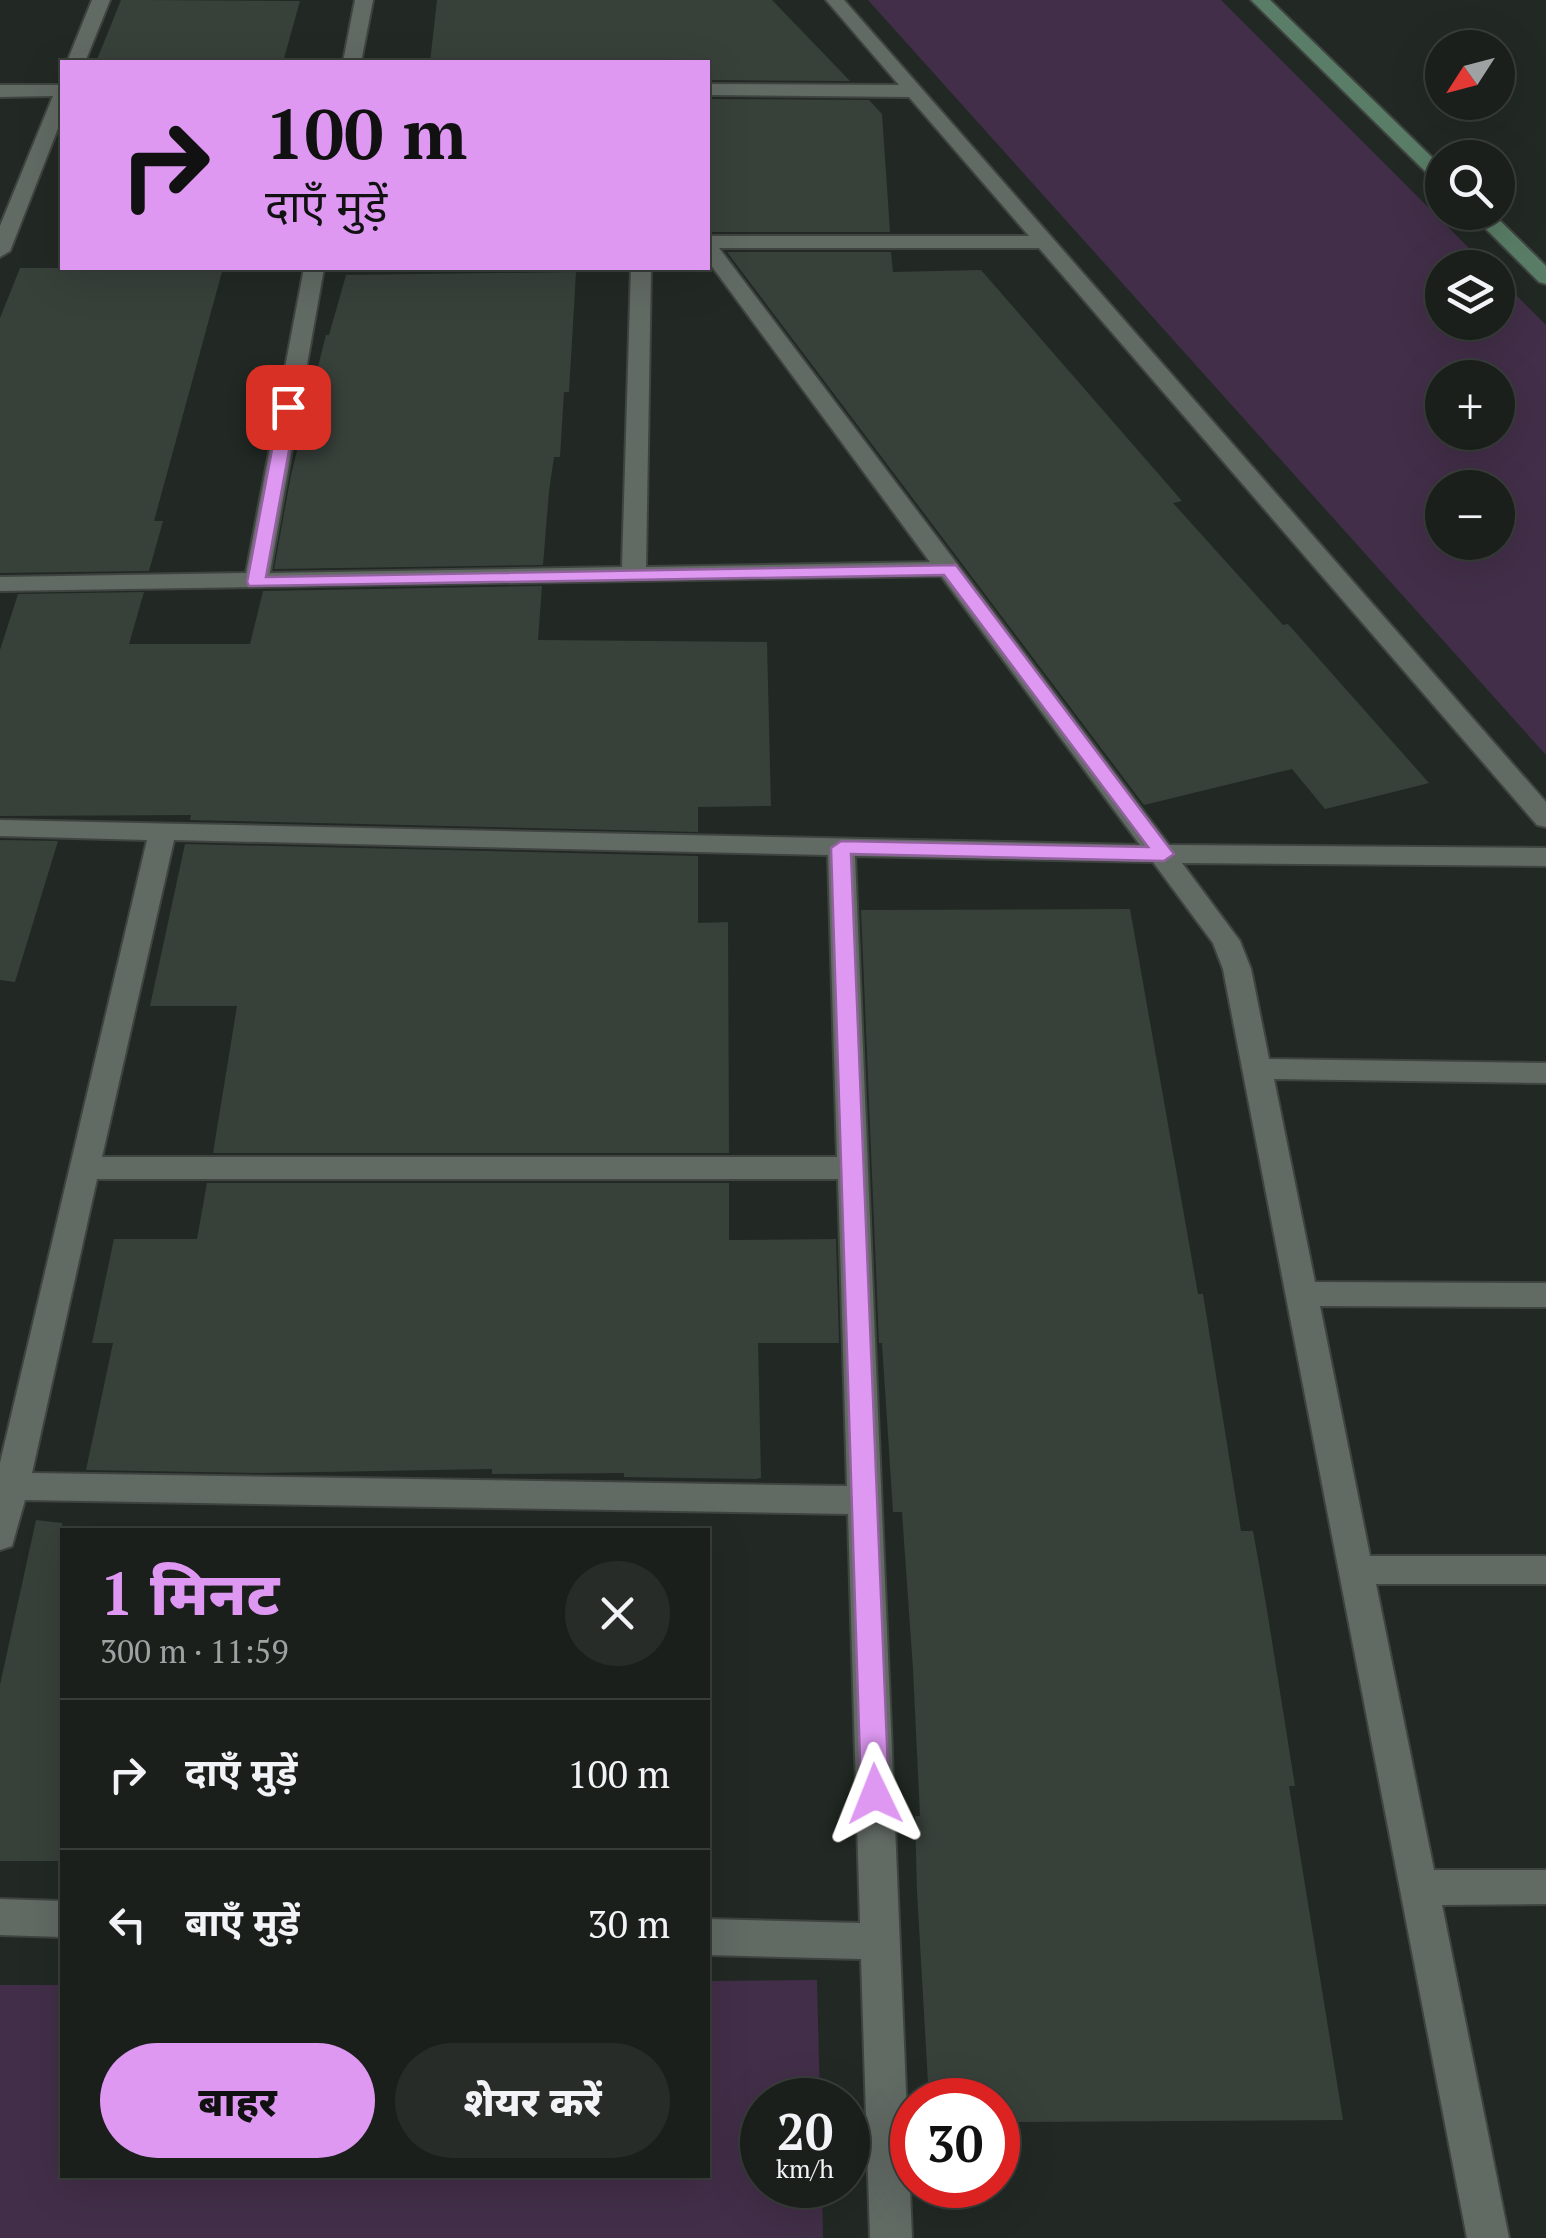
<!DOCTYPE html>
<html lang="hi">
<head>
<meta charset="utf-8">
<style>
  body { margin:0; font-family:"PT Serif","Noto Sans Devanagari",serif; background:#272c28; color:#f1f3f6; height:100vh; display:flex; flex-direction:column; font-size:38px; white-space:nowrap }
  * { box-sizing:border-box; margin:0 }
  p { font-size:32px; color:#9fa2a3 }
  .icon { flex:none; width:55px; height:55px; fill:none; stroke:currentColor; stroke-width:2; stroke-linecap:round; stroke-linejoin:round }
  .map { position:relative; flex:1; overflow:hidden }
  .side { position:absolute; left:60px; top:1528px; width:650px; height:650px; display:flex; flex-direction:column; background:#1a1f1b; border-radius:0px; box-shadow:0 10px 40px #0002,0 0 0 2px #383d3a }
  .side>* { flex:none }
  .top-card { position:absolute; left:60px; top:60px; width:650px; height:210px; border-radius:0px; box-shadow:0 10px 40px #0002,0 0 0 2px #383d3a; background:#de98f2; color:#111; overflow:hidden }
  .needle { width:65px; rotate:234deg }
  .buttons { position:absolute; left:1425px; top:30px; display:grid; gap:20px }
  .buttons a { display:grid; place-items:center; width:90px; height:90px; border-radius:50%; background:#1a1f1b; box-shadow:0 10px 40px #0002,0 0 0 2px #383d3a; font-size:50px }
  .speed { position:absolute; left:740px; top:2078px; display:flex; gap:20px; font-size:50px; font-weight:700; text-align:center }
  .speed>* { display:grid; place-content:center; width:130px; height:130px; border-radius:50%; background:#1a1f1b; box-shadow:0 10px 40px #0002,0 0 0 2px #383d3a; line-height:1 }
  .speed small { font-size:25px; font-weight:400 }
  .speed .limit { border:15px solid #d22; background:#fff; color:#111 }
  .pin { position:absolute; display:grid; place-items:center; width:85px; height:85px; color:#fff; margin:-42px; border-radius:20px; box-shadow:0 5px 15px #0006 }
  .me { position:absolute; width:110px; margin:-55px; rotate:358deg; stroke-linejoin:round; filter:drop-shadow(0 0 8px #0008) }
  .turn { display:flex; align-items:center; gap:35px; height:210px; padding:0 40px; font-size:45px }
  .turn .icon { width:130px; height:130px; stroke-width:2.5 }
  .turn b { display:block; font-size:70px; line-height:85px }
  .round { display:grid; place-items:center; flex:none; width:105px; height:105px; border-radius:52px; background:#272c28 }
  .head { display:flex; align-items:center; justify-content:space-between; height:170px; padding:0 40px }
  h1 { font-size:60px; font-weight:800; line-height:75px; color:#de98f2 }
  .primary-button { display:flex; gap:20px; margin-top:auto; padding:20px 40px }
  .primary-button a { flex:1; height:115px; border-radius:60px; background:#de98f2; color:#111; font-size:40px; font-weight:800; line-height:115px; text-align:center }
  .primary-button a+a { background:#272c28; color:#f1f3f6 }
  ul { padding:0; list-style:none }
  li { display:flex; align-items:center; gap:30px; height:150px; padding:0 40px; border-top:2px solid #383d3a }
  li div { flex:1 }
  li b { display:block; font-size:38px }
  li em { font-style:normal }
  .map>svg:first-child { display:block }
</style>
</head>
<body>
<div class="map">
<svg width="1546" height="2238" viewBox="0 0 1546 2238">
  <rect width="100%" height="100%" fill="#222924"/>
  <g fill="#422e48" fill-rule="evenodd">
    <path d="M868 0H1221L1488 267 1442 268V322H1498V277L1546 325V755ZM1442 378H1498V432H1442ZM1442 488H1498V542H1442Z"/>
    <polygon points="817,1980 820,2100 762,2100 762,2185 822,2185 823,2238 0,2238 0,1985 62,1985 62,2175 708,2175 708,1981"/>
  </g>
  <g fill="#38403a">
    <polygon points="121,0 145,0 300,1 283,62 96,62"/>
    <polygon points="437,0 772,0 850,81 708,80 708,62 430,62"/>
    <polygon points="708,99 869,100 882,114 890,232 708,232"/>
    <polygon points="727,252 891,252 893,272 981,270 1182,501 1173,503 1283,625 1288,624 1429,783 1325,809 1292,769 1144,805"/>
    <polygon points="20,268 223,268 154,521 163,521 149,571 0,573 0,318"/>
    <polygon points="576,272 569,392 564,392 560,457 554,457 549,491 543,565 274,569 291,475 326,335 329,335 346,275"/>
    <polygon points="542,586 538,640 767,642 771,806 698,807 698,832 190,820 191,815 0,816 0,650 18,594 144,592 129,644 250,644 263,591"/>
    <polygon points="0,840 58,841 15,982 0,980"/>
    <polygon points="185,844 698,856 698,923 728,922 729,1153 213,1153 237,1006 150,1006"/>
    <polygon points="1130,909 1198,1294 1203,1294 1241,1531 1253,1531 1266,1604 1295,1786 1289,1786 1343,2120 998,2122 998,2100 929,2100 917,1891 915,1816 920,1816 913,1669 902,1512 893,1512 882,1343 879,1343 861,910"/>
    <polygon points="207,1183 729,1183 729,1240 836,1239 839,1343 758,1343 761,1478 755,1479 624,1477 624,1473 492,1474 492,1469 262,1473 86,1470 113,1343 92,1343 114,1239 197,1239"/>
    <polygon points="36,1520 62,1523 62,1861 0,1861 0,1685"/>
  </g>
  <g fill="none" stroke-linecap="round" stroke-linejoin="round">
    <g stroke="#3f4440" stroke-width="4">
      <g id="street">
        <polygon points="92,0 110,0 85,62 67,62"/>
        <polygon points="355,0 373,0 361,62 343,62"/>
        <path d="M826 0H844L1546 802V827L1537 825 1039 248H719L1169 845 1546 848V866L1182 863 1240 941 1251 969 1269 1059 1546 1063V1083L1274 1079 1315 1282 1546 1283V1307L1320 1306 1370 1556H1546V1584H1376L1434 1870H1546V1904L1442 1905 1509 2238H1467L1223 969 1213 943 1153 862 855 856 912 2238H870L861 1959 708 1955V1919L860 1923 848 1514 25 1500 12 1546 0 1550V1463L147 840 0 836V820L1140 845 941 576 0 591V577L246 573 304 268H324L270 573 622 567 631 268H651L646 567 930 562 708 261V236H1029L909 97 708 95V84L899 85ZM174 840 828 855 837 1157H102ZM97 1179H838L847 1486 32 1473Z"/>
        <polygon points="0,85 62,85 62,118 10,251 0,257 0,226 53,96 0,97"/>
        <polygon points="0,1899 62,1901 62,1937 0,1935"/>
      </g>
    </g>
    <g stroke="#3f4440" stroke-width="4">
      <g id="secondary">
        <polygon points="1251,0 1270,0 1442,167 1442,183 1435,181"/>
        <polygon points="1469,212 1491,212 1546,266 1546,284 1539,282"/>
      </g>
    </g>
    <use href="#street" fill="#626a64" fill-rule="evenodd"/>
    <use href="#secondary" fill="#597d66" fill-rule="evenodd"/>
  </g>
  <polygon fill="#de98f2" stroke="#90639d" stroke-width="2.5" points="288,402 297,407 266,577 956,565 1174,854 1164,861 851,854 889,1794 885,1803 875,1807 865,1803 861,1794 831,848 841,841 1148,847 944,575 249,586 247,582 280,407"/>
</svg>
<div class="buttons">
<a><svg class="needle" viewBox="-14 -14 28 28"><path d="M0-13l5 13h-10z" fill="#e53935"/><path d="M0 13l5-13h-10z" fill="#9fa2a3"/></svg></a>
<a><svg class="icon" aria-label="search" viewBox="0 0 24 24"><circle cx="10" cy="10" r="6"/><path d="M15 15l6 6"/></svg></a>
<a><svg class="icon" aria-label="layers" viewBox="0 0 24 24"><path d="M12 4l9 5-9 5-9-5zM3 14l9 5 9-5"/></svg></a>
<a>+</a>
<a>−</a>
</div>
<div class="speed"><div>20<small>km/h</small></div><div class="limit">30</div></div>
<div class="pin" style="left:288px;top:407px;background:#d93025"><svg class="icon" aria-label="arrive" viewBox="0 0 24 24"><path d="M6 21V4h12l-3 4 3 4H6"/></svg></div>
<svg class="me" style="left:875px;top:1794px" viewBox="-20 -20 40 40"><path d="M0-17L14 15 0 8-14 15z" fill="#de98f2" stroke="#fff" stroke-width="4"/></svg>
<div class="top-card">
<div class="turn"><svg class="icon" aria-label="right" viewBox="0 0 24 24"><path d="M7 20v-9h11M14 6l5 5-5 5"/></svg><div><b>100 m</b>दाएँ मुड़ें</div></div>
</div>
<section class="side">
<div class="head"><div><h1>1 मिनट</h1><p>300 m · 11:59</p></div><a class="round"><svg class="icon" aria-label="close" viewBox="0 0 24 24"><path d="M6 6l12 12M18 6L6 18"/></svg></a></div>
<ul>
<li><svg class="icon" aria-label="right" viewBox="0 0 24 24"><path d="M7 20v-9h11M14 6l5 5-5 5"/></svg><div><b>दाएँ मुड़ें</b></div><em>100 m</em></li>
<li><svg class="icon" aria-label="left" viewBox="0 0 24 24"><path d="M17 20v-9H6M10 6l-5 5 5 5"/></svg><div><b>बाएँ मुड़ें</b></div><em>30 m</em></li>
</ul>
<div class="primary-button"><a>बाहर</a><a>शेयर करें</a></div>
</section>
</div>
</body>
</html>
